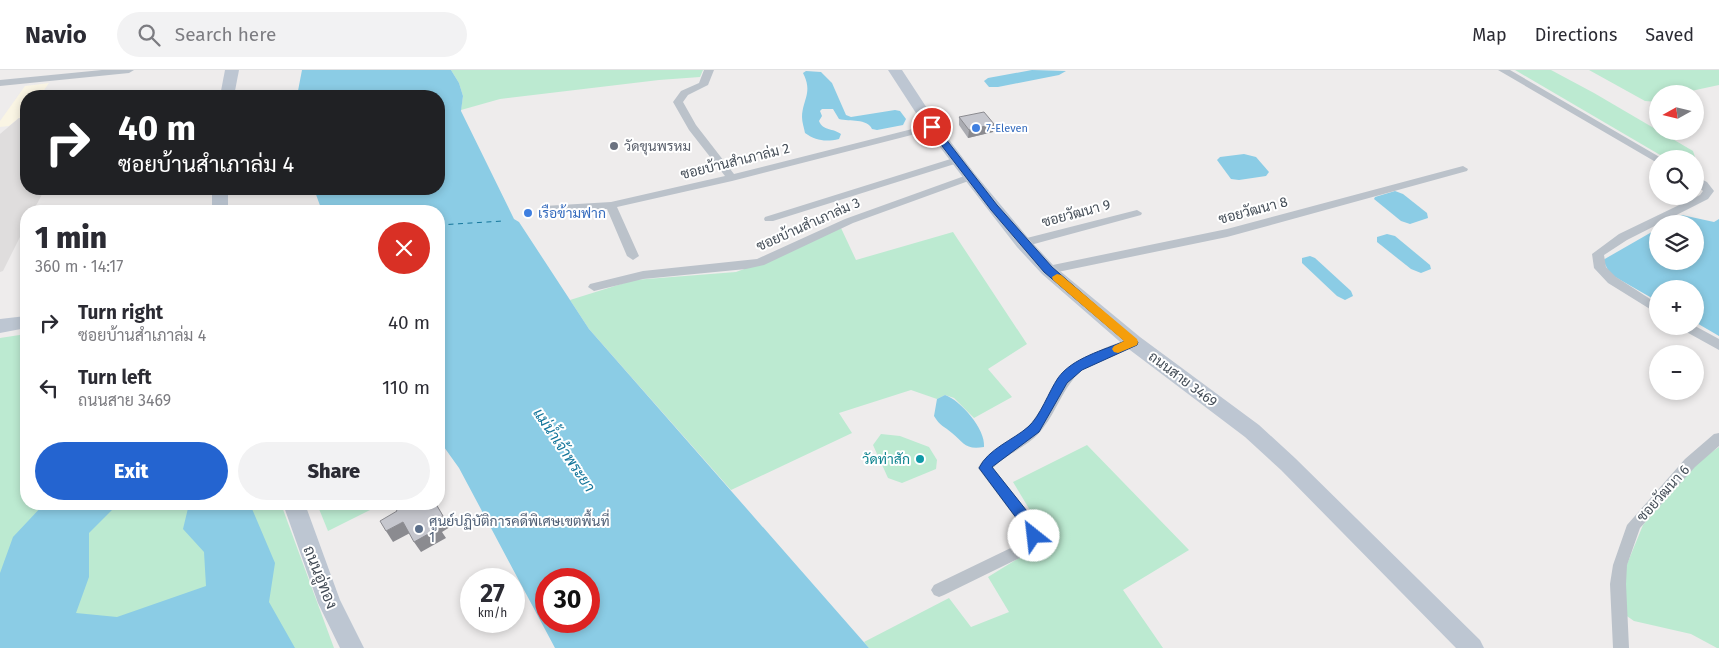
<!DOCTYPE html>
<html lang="en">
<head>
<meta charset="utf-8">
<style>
  body { margin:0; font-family:"Fira Sans",Sarabun,sans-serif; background:#f2f2f3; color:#2b2b33; height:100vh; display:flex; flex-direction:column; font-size:19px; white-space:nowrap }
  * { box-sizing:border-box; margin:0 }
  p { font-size:16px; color:#7c7c81 }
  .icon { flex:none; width:28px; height:28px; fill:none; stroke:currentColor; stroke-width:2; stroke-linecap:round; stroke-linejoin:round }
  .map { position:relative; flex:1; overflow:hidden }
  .panel { position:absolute; left:20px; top:135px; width:425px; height:305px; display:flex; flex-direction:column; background:#fff; border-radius:20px; box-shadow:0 2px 8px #0003 }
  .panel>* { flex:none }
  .hud { position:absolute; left:20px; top:20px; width:425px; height:105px; border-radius:20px; box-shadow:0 2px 8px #0003; background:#202124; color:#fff; overflow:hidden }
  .needle { width:32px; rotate:262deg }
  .fabs { position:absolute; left:1649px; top:15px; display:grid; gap:10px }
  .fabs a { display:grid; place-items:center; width:55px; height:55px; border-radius:50%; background:#fff; box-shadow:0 2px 8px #0003; font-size:25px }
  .speed { position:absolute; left:460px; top:498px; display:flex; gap:10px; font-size:25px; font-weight:700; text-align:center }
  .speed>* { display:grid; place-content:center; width:65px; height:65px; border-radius:50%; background:#fff; box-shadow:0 2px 8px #0003; line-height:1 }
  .speed small { font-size:12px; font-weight:400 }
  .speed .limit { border:8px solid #d22; background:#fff; color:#111 }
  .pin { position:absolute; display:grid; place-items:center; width:42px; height:42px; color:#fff; margin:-21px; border:2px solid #fff; border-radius:50%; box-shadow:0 1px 5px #0007 }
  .me { position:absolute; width:55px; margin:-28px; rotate:331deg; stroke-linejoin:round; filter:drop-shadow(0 0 4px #0008) }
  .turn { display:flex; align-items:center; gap:18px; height:105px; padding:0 15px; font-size:22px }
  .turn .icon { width:65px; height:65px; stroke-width:2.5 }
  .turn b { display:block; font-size:35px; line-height:42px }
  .round { display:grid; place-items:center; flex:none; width:52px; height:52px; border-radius:26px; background:#f2f2f3 }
  .head { display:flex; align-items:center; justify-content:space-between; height:85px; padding:0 15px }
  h1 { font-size:30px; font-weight:800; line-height:38px }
  .cta { display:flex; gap:10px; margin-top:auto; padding:10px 15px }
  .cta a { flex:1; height:58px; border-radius:30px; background:#2464d0; color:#fff; font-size:20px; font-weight:800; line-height:58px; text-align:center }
  .cta a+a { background:#f2f2f3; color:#2b2b33 }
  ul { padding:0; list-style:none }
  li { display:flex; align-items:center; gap:15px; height:65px; padding:0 15px }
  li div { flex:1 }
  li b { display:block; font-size:19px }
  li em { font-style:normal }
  header { display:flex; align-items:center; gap:30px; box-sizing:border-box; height:70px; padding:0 25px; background:#fff; border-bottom:1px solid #e1e1e2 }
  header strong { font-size:24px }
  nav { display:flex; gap:28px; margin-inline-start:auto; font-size:18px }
  .search { width:350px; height:45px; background:#f2f2f3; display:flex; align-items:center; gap:12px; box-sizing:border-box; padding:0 18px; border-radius:28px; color:#7c7c81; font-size:19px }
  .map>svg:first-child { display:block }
</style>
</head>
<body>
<header>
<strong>Navio</strong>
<div class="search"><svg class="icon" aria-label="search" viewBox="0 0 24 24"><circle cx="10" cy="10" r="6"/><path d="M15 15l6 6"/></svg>Search here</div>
<nav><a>Map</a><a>Directions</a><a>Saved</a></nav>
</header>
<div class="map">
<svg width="1719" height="578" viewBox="0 0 1719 578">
  <rect width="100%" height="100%" fill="#eeecec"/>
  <polygon fill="#faf5e4" points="49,13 40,26 26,26 26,48 19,48 9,56 0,57 0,51 25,16"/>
  <polygon fill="#dfdddd" points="19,48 26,48 26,119 45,119 33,141 26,141 26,155 3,201 0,202 0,64"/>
  <g fill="#bcead1">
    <polygon points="451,0 703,0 700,7 659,10 500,29 461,40 463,26 459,13"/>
    <polygon points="1515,0 1551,0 1594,23 1693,81 1695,87 1667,89"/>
    <polygon points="1589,0 1719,0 1719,15 1677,24 1658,24 1657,32 1645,31"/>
    <polygon points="841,158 856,190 953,162 1027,274 988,299 1012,327 974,348 954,328 945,325 937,329 911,320 839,343 852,363 731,420 589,259 570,230 634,210 736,202 766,191"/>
    <polygon points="26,264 26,434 281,434 334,578 0,578 0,268"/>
    <polygon points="881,364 900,366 929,377 937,390 936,399 902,413 888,408 873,375"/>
    <polygon points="1087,375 1189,480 1123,520 1163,578 869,578 864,572 949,528 971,557 1009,542 988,507 1048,470 1013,412"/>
    <polygon points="1719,377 1719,578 1717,578 1691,564 1634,551 1624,544 1625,499 1643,455 1697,392"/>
    <polygon points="317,434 382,434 328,461"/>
  </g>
  <g fill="#8bcce5" fill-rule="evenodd">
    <path d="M302 0H451L459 13 463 26 461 41 514 149 519 152 589 259 869 578H555L459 398 439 370V141H322L314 119H439V26H297ZM546 509H589V551H546Z"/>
    <polygon points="1032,0 1066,1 1059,5 998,17 989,17 984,11 988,8"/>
    <path d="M806 1 821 2 832 13 846 45 851 47 895 40 900 41 906 49 903 55 877 60 872 59C867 48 850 52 839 49L833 39H822L820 41 822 46 819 51C823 61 833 58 841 64L839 69C826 72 816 71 805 63 804 58 802 52 802 47 803 28 813 23 803 3Z"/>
    <polygon points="1244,84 1256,87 1269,102 1266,106 1239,110 1231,109 1217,90 1220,87"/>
    <polygon points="1395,121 1403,124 1427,143 1428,148 1410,154 1401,151 1374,129 1375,127"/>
    <polygon points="1682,145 1714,152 1719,149 1719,266 1695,252 1695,219 1658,219 1657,231 1610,204 1603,190 1657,159 1658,191 1695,191 1695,154 1666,154"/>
    <polygon points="1387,164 1395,166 1430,195 1431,199 1421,203 1411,199 1377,172 1377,167"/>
    <polygon points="1310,186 1315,188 1351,221 1353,226 1345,230 1337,226 1302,193 1302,188"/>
    <path d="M945 325C960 330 986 359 984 377 965 380 964 373 952 363 944 356 940 356 934 346L937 329Z"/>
    <polygon points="44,434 118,434 89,463 89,507 76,543 117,547 206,516 204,482 183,459 189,434 250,434 275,493 269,532 295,578 0,578 0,503 13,467"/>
  </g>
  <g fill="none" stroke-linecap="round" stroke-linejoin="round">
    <polyline stroke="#15769b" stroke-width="1" stroke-dasharray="5 4.5" stroke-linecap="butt" points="439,155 503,151"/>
    <g fill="#bbc2ca" fill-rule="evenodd">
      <polygon points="102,0 134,0 129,3 0,16 0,10"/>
      <polygon points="704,0 714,0 708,15 688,25 683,32 696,55 734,104 932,54 937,57 935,59 732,111 617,137 639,186 633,190 627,186 607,139 540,141 539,139 544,136 611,132 725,106 689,60 673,32 681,21 699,13"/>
      <polygon points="1498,0 1510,0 1663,89 1658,89 1658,92 1654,91"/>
      <polygon points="957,87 962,90 961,92 773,151 765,151 764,149 765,147"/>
      <polygon points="1463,96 1468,99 1467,101 1227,167 1048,204 1042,200 1048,196 1227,159"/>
      <polygon points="970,104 975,107 974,109 853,153 764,195 746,199 643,209 594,221 588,217 590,214 643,201 757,189 845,149"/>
      <polygon points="1695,106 1707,112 1714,121 1708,129 1627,170 1604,185 1606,197 1616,207 1658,234 1658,244 1608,213 1594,198 1592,184 1619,164 1700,125 1703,121 1695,114"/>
      <polygon points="1137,140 1142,143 1141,145 1023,177 1017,173 1019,170"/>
      <polygon points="1679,256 1695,256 1719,269 1719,280 1681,259"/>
      <path d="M1133 268 1137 269 1139 272 1137 275 1082 300C1062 318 1057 342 1040 362 1027 377 1006 384 993 398L1034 450 1041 466 1036 480 944 525 939 527 934 525 931 520 934 515 1025 471 1027 466 1023 458 978 398C987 380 1011 373 1025 359 1039 347 1045 329 1055 314 1069 292 1108 275 1133 268Z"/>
      <polygon points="1719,363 1719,376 1695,397 1640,458 1627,495 1626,514 1629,578 1613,578 1610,514 1613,495 1627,455 1685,389 1714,364"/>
    </g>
    <g fill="#bdc6d2" fill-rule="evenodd">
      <polygon points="225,0 239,0 234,26 220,26"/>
      <polygon points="888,0 902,0 938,55 975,104 1029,169 1054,196 1140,267 1259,355 1295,388 1480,570 1484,578 1456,578 1281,400 1245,367 1126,277 1042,204 1017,177 965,110 927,60"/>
      <rect x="212" y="119" width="16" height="22"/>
      <polygon points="26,246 26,258 0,263 0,249"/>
      <polygon points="283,434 305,434 340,530 364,578 340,578 318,533"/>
    </g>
  </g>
  <polygon fill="#aaabb1" points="959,47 994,54 993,62 968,68 959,55"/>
  <g fill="#8b8b90">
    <polygon points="994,54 993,62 968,68 969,60"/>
    <polygon points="436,434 450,457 442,462 446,468 421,482 414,472 436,451"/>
    <polygon points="403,452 410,463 393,472 386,461"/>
  </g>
  <g fill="#c6c7ce" stroke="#8b8b90">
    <polygon points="984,42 994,54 969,60 959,47"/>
    <polygon points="393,434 436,434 443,446 436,451 439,458 414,472 403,452 386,461 380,451 397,441"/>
  </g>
  <path fill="#2464d0" stroke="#174187" d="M929 55H935L997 135 1052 197 1138 272 1137 275 1082 300 1067 313 1039 362 992 397 1034 450 1040 466 1038 470 1034 472 1029 470 1023 457 979 398C988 379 1013 370 1028 357 1040 347 1049 321 1058 308 1072 288 1104 280 1125 271L1044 202 991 140 929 59Z"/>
  <polygon fill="#f59e0b" points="1057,204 1061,205 1137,269 1138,272 1137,275 1118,283 1114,282 1112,279 1114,276 1124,271 1053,210 1052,207"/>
  <g fill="#3f7fe0" stroke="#fff" stroke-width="2">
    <circle cx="976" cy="58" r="5"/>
    <circle cx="528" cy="143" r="5"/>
  </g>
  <circle fill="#6b7280" stroke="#fff" stroke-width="2" cx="614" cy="76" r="5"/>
  <circle fill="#0f9aa8" stroke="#fff" stroke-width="2" cx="920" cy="389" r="5"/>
  <circle fill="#5c6f8a" stroke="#fff" stroke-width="2" cx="419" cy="459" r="5"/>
  <g text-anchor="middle" stroke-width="4" stroke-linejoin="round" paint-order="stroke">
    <g font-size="11" fill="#366cbe" stroke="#fff" text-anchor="start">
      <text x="986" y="62">7-Eleven</text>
    </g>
    <g font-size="14" fill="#5b616d" stroke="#fff" text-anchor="start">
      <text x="624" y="81">วัดขุนพรหม</text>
    </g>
    <g font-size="14" fill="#454e58" stroke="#fff">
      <text transform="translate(735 91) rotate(-14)" y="5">ซอยบ้านสำเภาล่ม 2</text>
      <text transform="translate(1253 140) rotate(-15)" y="5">ซอยวัฒนา 8</text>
      <text transform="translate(1076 143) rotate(-15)" y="5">ซอยวัฒนา 9</text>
      <text transform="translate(808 154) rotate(-24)" y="5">ซอยบ้านสำเภาล่ม 3</text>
      <text transform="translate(1183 309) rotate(37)" y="5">ถนนสาย 3469</text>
      <text transform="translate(1663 423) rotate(-48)" y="5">ซอยวัฒนา 6</text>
    </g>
    <g font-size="14" fill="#366cbe" stroke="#fff" text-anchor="start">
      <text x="538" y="148">เรือข้ามฟาก</text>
    </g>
    <g font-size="14" fill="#0d838f" stroke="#fff" text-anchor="end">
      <text x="910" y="394">วัดท่าสัก</text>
    </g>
    <g font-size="14" fill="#4e5e75" stroke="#fff" text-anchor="start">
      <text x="429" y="456">ศูนย์ปฏิบัติการคดีพิเศษเขตพื้นที่<tspan x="429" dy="16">1</tspan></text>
    </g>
    <g font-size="15" font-style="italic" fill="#15769b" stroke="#fff">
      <text transform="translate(564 380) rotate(56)" y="5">แม่น้ำเจ้าพระยา</text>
    </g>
    <g font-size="16" fill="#454e58" stroke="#fff">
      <text transform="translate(321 507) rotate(68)" y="6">ถนนอู่ทอง</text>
    </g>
  </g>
</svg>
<div class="fabs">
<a><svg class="needle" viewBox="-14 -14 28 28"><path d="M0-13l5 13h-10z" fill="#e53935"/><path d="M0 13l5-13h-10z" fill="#7c7c81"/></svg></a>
<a><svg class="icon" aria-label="search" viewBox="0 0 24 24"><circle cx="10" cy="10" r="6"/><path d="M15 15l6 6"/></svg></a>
<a><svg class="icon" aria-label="layers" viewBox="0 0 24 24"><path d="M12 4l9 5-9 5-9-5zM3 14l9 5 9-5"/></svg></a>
<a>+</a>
<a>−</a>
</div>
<div class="speed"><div>27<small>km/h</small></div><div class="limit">30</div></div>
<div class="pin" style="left:932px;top:57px;background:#d93025"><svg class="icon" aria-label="arrive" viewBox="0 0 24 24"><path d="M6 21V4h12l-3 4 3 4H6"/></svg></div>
<svg class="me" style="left:1034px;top:466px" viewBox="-20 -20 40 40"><circle r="19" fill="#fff"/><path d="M0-13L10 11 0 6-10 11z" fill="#2464d0"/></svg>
<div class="hud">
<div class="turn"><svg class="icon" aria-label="right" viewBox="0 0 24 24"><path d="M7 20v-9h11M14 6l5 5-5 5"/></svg><div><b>40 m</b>ซอยบ้านสำเภาล่ม 4</div></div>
</div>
<section class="panel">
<div class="head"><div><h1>1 min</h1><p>360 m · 14:17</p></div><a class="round" style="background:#d93025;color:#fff"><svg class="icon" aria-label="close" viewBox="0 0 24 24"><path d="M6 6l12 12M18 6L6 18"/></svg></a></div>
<ul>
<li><svg class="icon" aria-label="right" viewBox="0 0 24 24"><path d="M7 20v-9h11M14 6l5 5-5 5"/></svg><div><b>Turn right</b><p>ซอยบ้านสำเภาล่ม 4</p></div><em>40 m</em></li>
<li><svg class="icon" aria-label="left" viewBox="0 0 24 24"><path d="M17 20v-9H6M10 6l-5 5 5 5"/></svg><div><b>Turn left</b><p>ถนนสาย 3469</p></div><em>110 m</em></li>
</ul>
<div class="cta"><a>Exit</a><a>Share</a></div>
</section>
</div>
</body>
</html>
